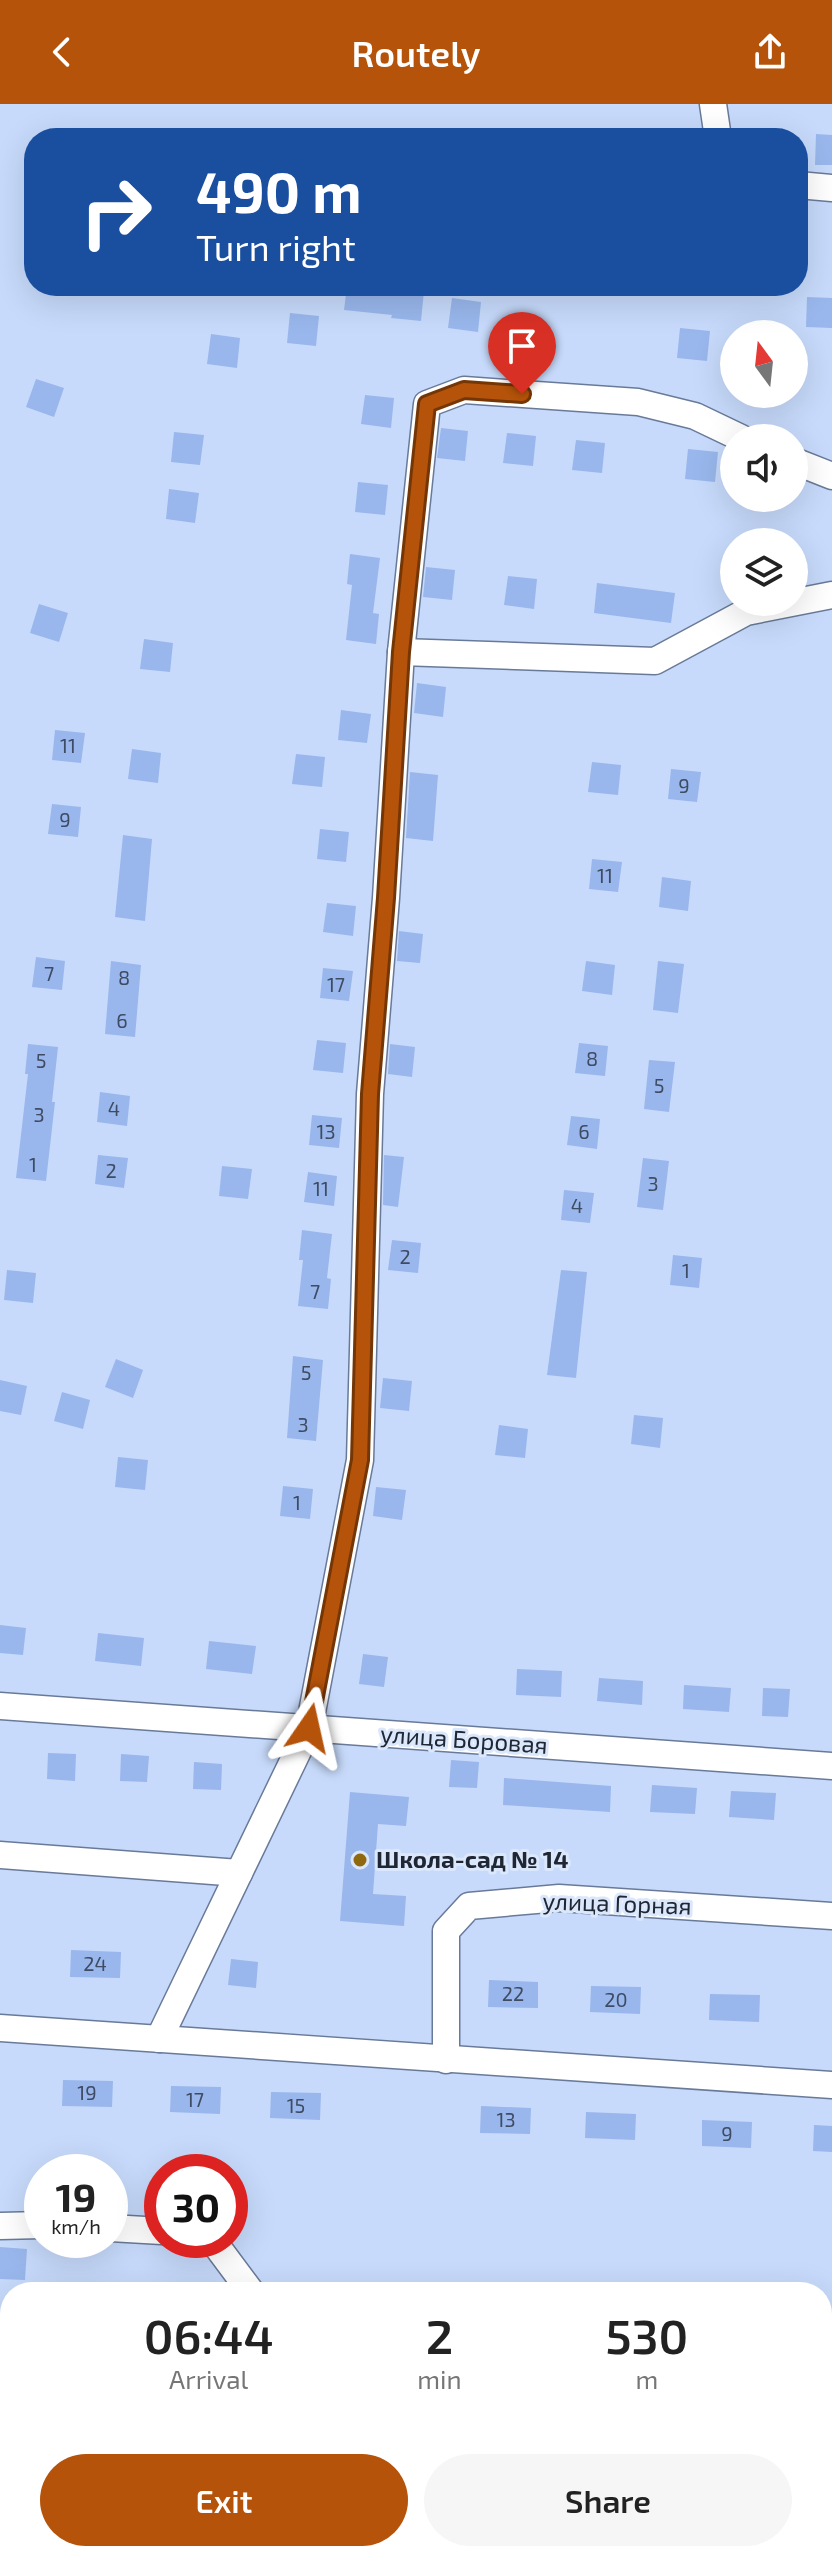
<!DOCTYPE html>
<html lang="en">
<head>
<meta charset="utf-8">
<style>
  body { margin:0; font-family:"Exo 2",sans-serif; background:#f6f6f6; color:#222; height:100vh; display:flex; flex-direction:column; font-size:30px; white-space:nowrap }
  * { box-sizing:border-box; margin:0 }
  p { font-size:26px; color:#767676 }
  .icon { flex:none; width:44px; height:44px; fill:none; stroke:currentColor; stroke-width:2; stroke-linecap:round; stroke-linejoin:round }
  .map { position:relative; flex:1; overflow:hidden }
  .sheet { position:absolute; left:0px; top:2178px; width:832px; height:280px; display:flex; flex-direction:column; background:#fff; border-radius:32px 32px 0 0; box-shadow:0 8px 32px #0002 }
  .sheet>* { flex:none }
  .top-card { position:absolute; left:24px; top:24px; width:784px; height:168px; border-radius:32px; box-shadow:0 8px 32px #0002; background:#1a4fa0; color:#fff; overflow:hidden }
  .needle { width:52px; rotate:345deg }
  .controls { position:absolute; left:720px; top:216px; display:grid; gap:16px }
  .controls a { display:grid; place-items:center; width:88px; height:88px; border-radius:50%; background:#fff; box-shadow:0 8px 32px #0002; font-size:40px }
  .speed { position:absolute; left:24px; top:2050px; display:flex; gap:16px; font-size:40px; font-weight:700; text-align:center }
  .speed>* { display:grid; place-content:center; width:104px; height:104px; border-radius:50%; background:#fff; box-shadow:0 8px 32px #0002; line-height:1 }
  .speed small { font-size:20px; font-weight:400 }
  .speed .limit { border:12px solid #d22; background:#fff; color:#111 }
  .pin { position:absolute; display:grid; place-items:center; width:68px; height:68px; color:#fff; margin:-82px -34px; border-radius:50% 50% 50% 0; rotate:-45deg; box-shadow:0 0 8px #0007 }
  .pin .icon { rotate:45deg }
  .me { position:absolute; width:88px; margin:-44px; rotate:11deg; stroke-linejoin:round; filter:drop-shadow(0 0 6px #0008) }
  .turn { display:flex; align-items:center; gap:28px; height:168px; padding:0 40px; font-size:36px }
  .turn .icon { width:104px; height:104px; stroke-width:2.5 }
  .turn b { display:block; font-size:56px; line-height:68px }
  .eta { display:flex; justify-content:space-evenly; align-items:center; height:136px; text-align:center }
  .eta b { font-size:48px; font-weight:600; line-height:56px }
  .button { display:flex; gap:16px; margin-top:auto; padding:16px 40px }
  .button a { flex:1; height:92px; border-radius:48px; background:#b45309; color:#fff; font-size:32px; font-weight:600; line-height:92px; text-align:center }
  .button a+a { background:#f6f6f6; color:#222 }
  header { display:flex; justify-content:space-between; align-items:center; height:104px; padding:0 40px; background:#b45309; color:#fff; font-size:36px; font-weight:600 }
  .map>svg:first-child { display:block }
</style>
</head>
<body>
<header><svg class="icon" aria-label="back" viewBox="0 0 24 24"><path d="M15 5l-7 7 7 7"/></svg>Routely<svg class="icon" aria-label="share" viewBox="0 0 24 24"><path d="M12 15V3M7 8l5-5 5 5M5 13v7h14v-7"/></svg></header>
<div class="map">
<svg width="832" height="2458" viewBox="0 0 832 2458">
  <rect width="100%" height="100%" fill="#c7dafb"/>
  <polygon fill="#c3a56f" points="832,2274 832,2458 236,2458 262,2448 822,2448 822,2276"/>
  <g fill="#99b7ec">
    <polygon points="816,30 832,31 832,61 815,61"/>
    <polygon points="347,182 376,182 424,187 421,217 391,214 392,211 344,206"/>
    <polygon points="807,193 832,194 832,224 806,223"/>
    <polygon points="452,194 481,198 478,228 448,224"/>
    <polygon points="290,209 319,212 316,242 287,239"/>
    <polygon points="680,224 710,227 707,257 677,254"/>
    <polygon points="211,230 240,234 237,264 207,260"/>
    <polygon points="36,275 64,284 54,313 26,303"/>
    <polygon points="365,291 394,294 391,324 361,320"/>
    <polygon points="441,324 468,327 465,357 437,354"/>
    <polygon points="174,328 204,331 200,361 171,358"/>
    <polygon points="507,329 536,332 533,362 503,359"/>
    <polygon points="576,336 605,339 602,369 572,366"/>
    <polygon points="688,345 718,348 715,378 685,375"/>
    <polygon points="358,378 388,381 385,411 355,408"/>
    <polygon points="169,385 199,389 195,419 166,415"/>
    <polygon points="350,450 380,454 373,509 379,510 376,540 346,536 352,481 347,480"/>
    <polygon points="426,463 455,466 452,496 423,493"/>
    <polygon points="508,472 537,475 534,505 504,501"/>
    <polygon points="597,479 675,489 671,519 594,509"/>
    <polygon points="39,500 68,509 59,538 30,529"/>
    <polygon points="144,535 173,539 170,568 140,565"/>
    <polygon points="417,579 446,583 443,613 414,609"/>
    <polygon points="341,606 371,610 367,639 338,636"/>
    <polygon points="55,626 85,629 81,659 52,656"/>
    <polygon points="132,645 161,649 158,679 128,675"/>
    <polygon points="296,650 325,653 322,683 292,680"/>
    <polygon points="592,658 621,661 618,691 588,688"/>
    <polygon points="671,665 701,668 697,698 668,695"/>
    <polygon points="410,668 438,671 433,737 406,734"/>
    <polygon points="52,700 81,703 78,733 48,730"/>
    <polygon points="320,725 349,728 346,758 317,755"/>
    <polygon points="123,731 152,735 145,817 115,813"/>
    <polygon points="592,755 622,758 618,788 589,785"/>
    <polygon points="662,773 691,777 688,807 659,803"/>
    <polygon points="327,799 356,802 353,832 323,828"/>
    <polygon points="399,827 423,830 420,859 397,857"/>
    <polygon points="36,853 65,857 62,886 32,883"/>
    <polygon points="111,857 141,861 135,933 105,930"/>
    <polygon points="586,857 615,861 612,891 582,887"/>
    <polygon points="658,857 684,860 678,909 653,906"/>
    <polygon points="323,864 353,867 349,897 320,894"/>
    <polygon points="317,936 346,939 343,969 313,966"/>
    <polygon points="579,939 608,942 605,972 575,969"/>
    <polygon points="28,940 58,943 52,998 55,998 46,1077 16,1074 28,970 25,970"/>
    <polygon points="390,940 415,943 412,973 388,970"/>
    <polygon points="649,956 675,958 669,1008 644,1005"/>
    <polygon points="100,988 130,992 127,1022 97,1018"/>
    <polygon points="312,1011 342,1014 339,1044 309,1041"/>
    <polygon points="571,1012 600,1015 597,1045 567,1041"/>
    <polygon points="98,1051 128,1054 124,1084 95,1080"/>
    <polygon points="384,1051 404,1053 398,1103 383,1101"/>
    <polygon points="643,1054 669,1057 663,1106 637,1103"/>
    <polygon points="222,1062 252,1065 248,1095 219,1092"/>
    <polygon points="308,1068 337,1072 334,1102 304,1098"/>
    <polygon points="564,1086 594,1089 590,1119 561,1116"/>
    <polygon points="302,1126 332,1130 327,1174 331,1175 328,1205 298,1202 303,1156 299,1156"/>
    <polygon points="392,1136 421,1139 418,1169 388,1166"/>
    <polygon points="673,1151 702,1154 699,1184 670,1181"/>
    <polygon points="7,1166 36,1169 33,1199 4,1196"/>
    <polygon points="561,1166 587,1168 576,1274 547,1271"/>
    <polygon points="293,1252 323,1256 316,1337 287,1334"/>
    <polygon points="116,1255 143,1266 133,1294 105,1283"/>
    <polygon points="383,1274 412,1277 409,1307 380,1304"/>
    <polygon points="0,1276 27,1282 21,1311 0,1307"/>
    <polygon points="62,1288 90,1296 83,1325 54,1317"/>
    <polygon points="634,1311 663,1314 660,1344 631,1340"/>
    <polygon points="499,1321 528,1325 525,1354 495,1351"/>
    <polygon points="118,1353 148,1356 145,1386 115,1383"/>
    <polygon points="283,1382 313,1385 310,1415 280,1412"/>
    <polygon points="376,1383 406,1386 402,1416 373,1412"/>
    <polygon points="0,1521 26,1524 23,1551 0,1549"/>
    <polygon points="98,1529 144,1534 141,1562 95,1557"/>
    <polygon points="209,1537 256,1542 252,1570 206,1565"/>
    <polygon points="363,1550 388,1553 384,1583 359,1580"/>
    <polygon points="517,1565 562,1567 561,1593 516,1591"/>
    <polygon points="599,1574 643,1577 642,1601 597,1597"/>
    <polygon points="684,1581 731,1584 729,1608 683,1605"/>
    <polygon points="763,1584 790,1585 788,1613 762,1612"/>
    <polygon points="48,1649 76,1650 75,1677 47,1675"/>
    <polygon points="121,1650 149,1652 147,1678 120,1677"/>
    <polygon points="451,1656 479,1658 477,1684 449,1683"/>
    <polygon points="194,1658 222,1660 221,1686 193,1685"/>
    <polygon points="504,1674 611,1682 610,1708 503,1701"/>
    <polygon points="652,1681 697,1684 695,1710 650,1708"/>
    <polygon points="731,1687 776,1689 774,1716 729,1713"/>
    <polygon points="350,1688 409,1693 406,1722 378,1720 373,1790 406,1792 404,1822 340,1817"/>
    <polygon points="71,1846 121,1848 120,1874 70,1873"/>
    <polygon points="231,1855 258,1858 256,1884 228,1881"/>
    <polygon points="489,1876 538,1878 538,1904 488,1903"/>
    <polygon points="591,1882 641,1883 640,1910 590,1908"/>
    <polygon points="710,1890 760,1891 759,1918 709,1916"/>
    <polygon points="63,1976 113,1977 112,2003 62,2002"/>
    <polygon points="171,1982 221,1983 220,2010 170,2008"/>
    <polygon points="271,1988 321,1989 320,2016 270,2014"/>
    <polygon points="481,2002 531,2004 530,2030 480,2029"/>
    <polygon points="586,2008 636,2010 635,2036 585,2034"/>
    <polygon points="702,2016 752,2018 751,2044 702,2042"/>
    <polygon points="814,2021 832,2022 832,2048 813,2047"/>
    <polygon points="0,2143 27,2145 25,2176 0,2175"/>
  </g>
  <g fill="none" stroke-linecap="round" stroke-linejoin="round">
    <g stroke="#697a98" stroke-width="29">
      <g id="minor">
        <polyline points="713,0 718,34"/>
        <polyline points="798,81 832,84"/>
        <polyline points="794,357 832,372"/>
        <polyline points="401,548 655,557 746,508 832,491"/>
        <polyline points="0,1602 832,1662"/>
        <polyline points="0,1751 239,1769"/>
        <polyline points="0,1924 832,1981"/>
        <polyline points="159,1935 309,1624 360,1356 370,990 386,794 401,548 427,300 464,286 638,298 695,312 741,334"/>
        <polyline points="446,1956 446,1827 469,1802 559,1794 832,1812"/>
        <polyline points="0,2122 42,2121"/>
        <polyline points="110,2124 162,2127"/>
        <polyline points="208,2136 213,2137 251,2188"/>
      </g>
    </g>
    <use href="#minor" stroke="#fff" stroke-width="26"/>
  </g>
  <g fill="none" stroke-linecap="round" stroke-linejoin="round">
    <g stroke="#753606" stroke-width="20">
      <polyline id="route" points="309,1624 360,1356 370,990 386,794 401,548 427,300 464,286 522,290"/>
    </g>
    <use href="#route" stroke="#b45309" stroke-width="14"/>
  </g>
  <circle fill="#90690f" stroke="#dbe7fb" stroke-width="3" cx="360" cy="1756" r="8"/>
  <g text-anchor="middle" stroke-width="6" stroke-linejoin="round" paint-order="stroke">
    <g font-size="20" fill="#3e4b62">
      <text x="68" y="649">11</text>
      <text x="684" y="689">9</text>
      <text x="65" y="723">9</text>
      <text x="605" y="779">11</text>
      <text x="49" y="877">7</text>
      <text x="124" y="881">8</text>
      <text x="336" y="888">17</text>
      <text x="122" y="924">6</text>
      <text x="592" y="962">8</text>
      <text x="41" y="964">5</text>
      <text x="659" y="989">5</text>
      <text x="114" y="1012">4</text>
      <text x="39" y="1018">3</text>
      <text x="326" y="1035">13</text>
      <text x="584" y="1035">6</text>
      <text x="33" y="1068">1</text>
      <text x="111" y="1074">2</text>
      <text x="653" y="1087">3</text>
      <text x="321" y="1092">11</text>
      <text x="577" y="1109">4</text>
      <text x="405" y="1160">2</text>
      <text x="686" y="1174">1</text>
      <text x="315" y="1195">7</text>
      <text x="306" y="1276">5</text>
      <text x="303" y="1328">3</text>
      <text x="297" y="1406">1</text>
      <text x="95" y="1867">24</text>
      <text x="513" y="1897">22</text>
      <text x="616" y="1903">20</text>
      <text x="87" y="1996">19</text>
      <text x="195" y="2003">17</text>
      <text x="296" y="2009">15</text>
      <text x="506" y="2023">13</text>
      <text x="727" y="2037">9</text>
    </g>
    <g font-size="24" fill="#202734" stroke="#dbe7fb">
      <text transform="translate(464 1636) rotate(4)" y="8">улица Боровая</text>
      <text transform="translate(617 1800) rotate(2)" y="8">улица Горная</text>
    </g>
    <g font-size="24" font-weight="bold" fill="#202734" stroke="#dbe7fb" text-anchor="start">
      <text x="376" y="1764">Школа-сад № 14</text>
    </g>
  </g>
</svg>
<div class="controls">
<a><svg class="needle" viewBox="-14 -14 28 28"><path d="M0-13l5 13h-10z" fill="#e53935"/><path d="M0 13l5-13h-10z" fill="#767676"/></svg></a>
<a><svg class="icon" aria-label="sound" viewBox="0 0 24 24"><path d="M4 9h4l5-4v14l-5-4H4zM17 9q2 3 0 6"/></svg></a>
<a><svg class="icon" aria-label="layers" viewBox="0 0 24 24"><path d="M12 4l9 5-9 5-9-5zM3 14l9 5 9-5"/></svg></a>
</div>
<div class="speed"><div>19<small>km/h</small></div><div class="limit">30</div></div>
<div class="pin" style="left:522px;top:290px;background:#d93025"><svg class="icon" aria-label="arrive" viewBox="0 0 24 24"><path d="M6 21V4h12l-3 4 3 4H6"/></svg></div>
<svg class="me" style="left:309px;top:1624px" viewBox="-20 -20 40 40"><path d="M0-17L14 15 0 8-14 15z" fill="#b45309" stroke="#fff" stroke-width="4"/></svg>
<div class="top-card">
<div class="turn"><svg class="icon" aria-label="right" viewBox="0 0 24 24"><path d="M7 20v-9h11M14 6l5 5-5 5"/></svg><div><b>490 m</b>Turn right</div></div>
</div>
<section class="sheet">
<div class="eta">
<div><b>06:44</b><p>Arrival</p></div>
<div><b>2</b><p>min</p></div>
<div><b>530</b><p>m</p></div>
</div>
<div class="button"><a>Exit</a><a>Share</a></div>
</section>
</div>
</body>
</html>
